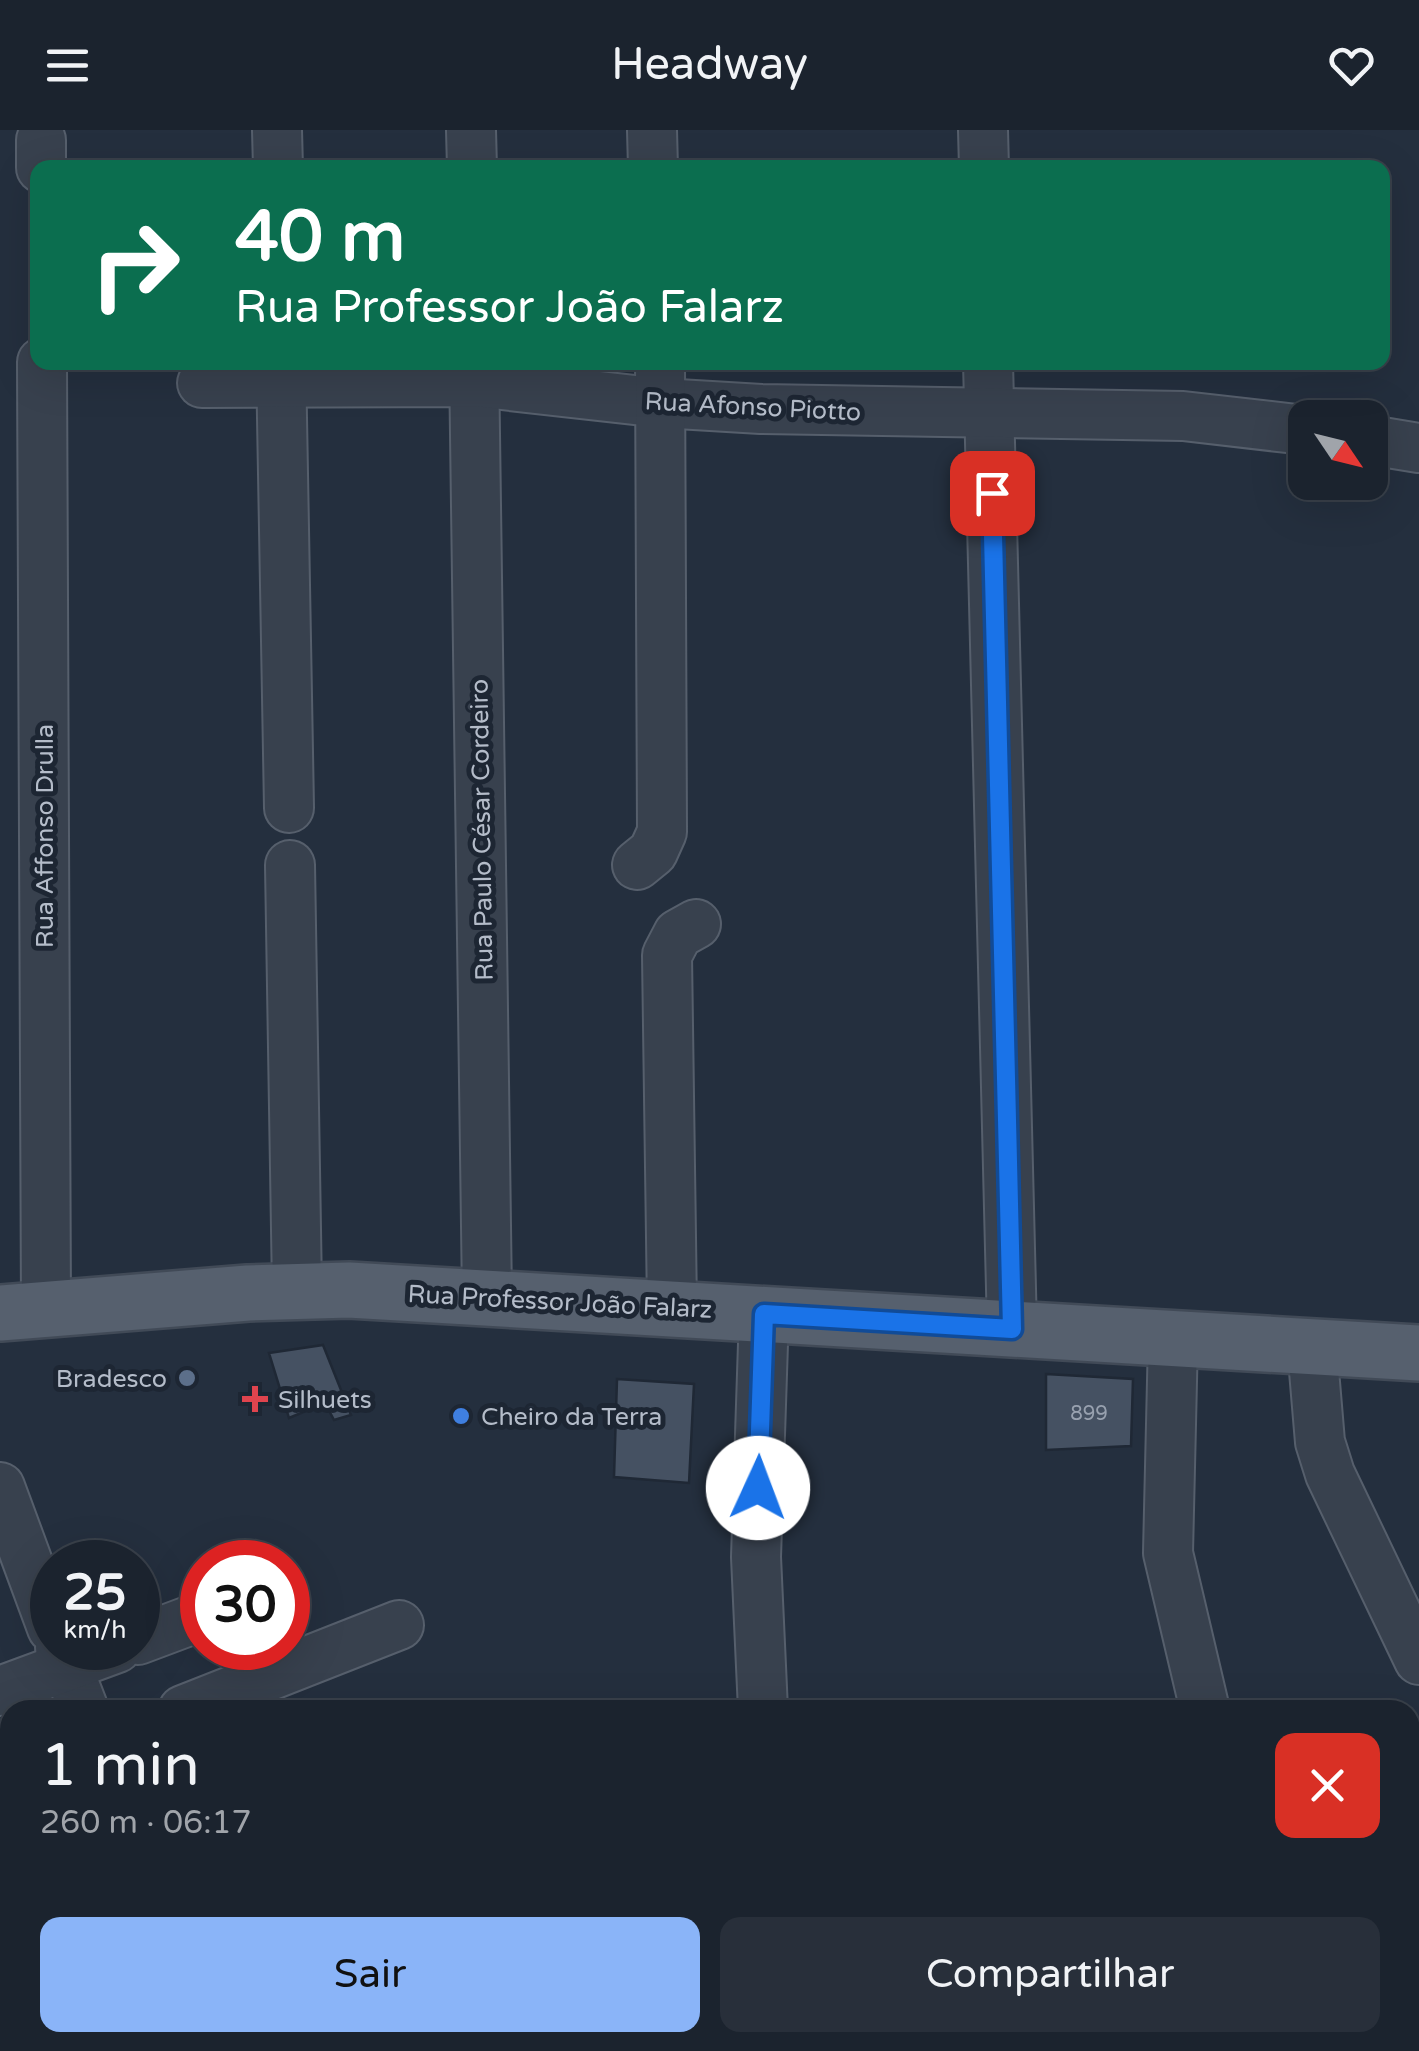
<!DOCTYPE html>
<html lang="pt">
<head>
<meta charset="utf-8">
<style>
  body { margin:0; font-family:"Varela Round",sans-serif; background:#282f3a; color:#f1f3f6; height:100vh; display:flex; flex-direction:column; font-size:38px; white-space:nowrap }
  * { box-sizing:border-box; margin:0 }
  p { font-size:32px; color:#a0a4aa }
  .icon { flex:none; width:55px; height:55px; fill:none; stroke:currentColor; stroke-width:2; stroke-linecap:round; stroke-linejoin:round }
  .map { position:relative; flex:1; overflow:hidden }
  .sheet { position:absolute; left:0px; top:1570px; width:1420px; height:352px; display:flex; flex-direction:column; background:#1b232e; border-radius:30px 30px 0 0; box-shadow:0 10px 40px #0002,0 0 0 2px #39404a }
  .sheet>* { flex:none }
  .hud { position:absolute; left:30px; top:30px; width:1360px; height:210px; border-radius:20px; box-shadow:0 10px 40px #0002,0 0 0 2px #39404a; background:#0b6e4f; color:#fff; overflow:hidden }
  .needle { width:65px; rotate:125deg }
  .buttons { position:absolute; left:1288px; top:270px; display:grid; gap:20px }
  .buttons a { display:grid; place-items:center; width:100px; height:100px; border-radius:20px; background:#1b232e; box-shadow:0 10px 40px #0002,0 0 0 2px #39404a; font-size:50px }
  .speed { position:absolute; left:30px; top:1410px; display:flex; gap:20px; font-size:50px; font-weight:700; text-align:center }
  .speed>* { display:grid; place-content:center; width:130px; height:130px; border-radius:50%; background:#1b232e; box-shadow:0 10px 40px #0002,0 0 0 2px #39404a; line-height:1 }
  .speed small { font-size:25px; font-weight:400 }
  .speed .limit { border:15px solid #d22; background:#fff; color:#111 }
  .pin { position:absolute; display:grid; place-items:center; width:85px; height:85px; color:#fff; margin:-42px; border-radius:20px; box-shadow:0 5px 15px #0006 }
  .me { position:absolute; width:110px; margin:-55px; rotate:2deg; stroke-linejoin:round; filter:drop-shadow(0 0 8px #0008) }
  .turn { display:flex; align-items:center; gap:35px; height:210px; padding:0 40px; font-size:45px }
  .turn .icon { width:130px; height:130px; stroke-width:2.5 }
  .turn b { display:block; font-size:70px; line-height:85px }
  .round { display:grid; place-items:center; flex:none; width:105px; height:105px; border-radius:20px; background:#282f3a }
  .headline { display:flex; align-items:center; justify-content:space-between; height:170px; padding:0 40px }
  h1 { font-size:60px; font-weight:600; line-height:75px }
  .cta { display:flex; gap:20px; margin-top:auto; padding:20px 40px }
  .cta a { flex:1; height:115px; border-radius:20px; background:#8ab4f8; color:#111; font-size:40px; font-weight:600; line-height:115px; text-align:center }
  .cta a+a { background:#282f3a; color:#f1f3f6 }
  header { display:flex; justify-content:space-between; align-items:center; height:130px; padding:0 40px; background:#1b232e; font-size:45px; font-weight:600 }
  .map>svg:first-child { display:block }
</style>
</head>
<body>
<header><svg class="icon" aria-label="menu" viewBox="0 0 24 24"><path d="M4 6h16M4 12h16M4 18h16"/></svg>Headway<svg class="icon" aria-label="heart" viewBox="0 0 24 24"><path d="M12 20l-8-8c-3-5 5-10 8-4 3-6 11-1 8 4z"/></svg></header>
<div class="map">
<svg width="1419" height="1921" viewBox="0 0 1419 1921">
  <rect width="100%" height="100%" fill="#242f3e"/>
  <g fill="#455162" stroke="#1f2835" stroke-width="2.5">
    <polygon points="323,1215 351,1285 334,1290 325,1273 289,1288 269,1223"/>
    <polygon points="1046,1244 1133,1249 1131,1316 1046,1320"/>
    <polygon points="617,1249 694,1254 689,1353 614,1347"/>
  </g>
  <g fill="none" stroke-linecap="round" stroke-linejoin="round">
    <g stroke="#565f6c" stroke-width="52">
      <g id="minor">
        <polyline points="277,0 278,38"/>
        <polyline points="471,0 472,38"/>
        <polyline points="652,0 653,38"/>
        <polyline points="983,0 984,38"/>
        <polyline points="41,10 41,38"/>
        <polyline points="42,232 46,1180"/>
        <polyline points="281,232 289,678"/>
        <polyline points="474,232 487,1167"/>
        <polyline points="988,232 1012,1199"/>
        <polyline points="202,253 475,252 661,273 761,279 1183,286 1305,300"/>
        <polyline points="1370,310 1419,318"/>
        <polyline points="290,735 297,1160"/>
        <polyline points="637,735 653,722 662,702 660,232"/>
        <polyline points="672,1178 667,825 678,804 696,794"/>
        <polyline points="1173,1208 1168,1423 1205,1580"/>
        <polyline points="1312,1217 1320,1312 1330,1344 1419,1530"/>
        <polyline points="0,1357 52,1498"/>
        <polyline points="138,1510 202,1486"/>
        <polyline points="60,1518 84,1580"/>
        <polyline points="0,1561 117,1518"/>
        <polyline points="183,1580 399,1495"/>
        <polyline points="763,1580 756,1427 764,1183"/>
        <polyline points="0,1697 10,1693"/>
        <polyline points="0,1870 10,1867"/>
        <polyline points="209,1912 213,1921"/>
        <polyline points="874,1912 878,1921"/>
        <polyline points="1334,1912 1338,1921"/>
        <polyline points="448,1921 470,1912"/>
      </g>
    </g>
    <g stroke="#414a57" stroke-width="60">
      <polyline id="major" points="0,1183 248,1163 349,1160 1419,1223"/>
    </g>
    <use href="#minor" stroke="#38414e" stroke-width="48"/>
    <use href="#major" stroke="#56606e" stroke-width="55"/>
  </g>
  <g fill="none" stroke-linecap="round" stroke-linejoin="round">
    <g stroke="#114b97" stroke-width="25">
      <polyline id="route" points="758,1358 764,1184 1012,1199 992,363"/>
    </g>
    <use href="#route" stroke="#1a73e8" stroke-width="18"/>
  </g>
  <circle fill="#5c6f8a" stroke="#1d2633" stroke-width="4" cx="187" cy="1248" r="10"/>
  <path fill="#e0444e" stroke="#1d2633" stroke-width="4" d="M250 1254h10v10h10v10h-10v10h-10v-10h-10v-10h10z"/>
  <circle fill="#3f7fe0" stroke="#1d2633" stroke-width="4" cx="461" cy="1286" r="10"/>
  <g text-anchor="middle" stroke-width="10" stroke-linejoin="round" paint-order="stroke">
    <g font-size="20" fill="#98a1af">
      <text x="1089" y="1290">899</text>
    </g>
    <g font-size="25" fill="#b4bcc9" stroke="#1d2633">
      <text transform="translate(753 276) rotate(3)" y="9">Rua Afonso Piotto</text>
      <text transform="translate(481 700) rotate(-91)" y="9">Rua Paulo César Cordeiro</text>
      <text transform="translate(44 706) rotate(-90)" y="9">Rua Affonso Drulla</text>
      <text transform="translate(560 1171) rotate(3)" y="9">Rua Professor João Falarz</text>
    </g>
    <g font-size="25" fill="#b4bcc9" stroke="#1d2633" text-anchor="start">
      <text x="167" y="1257" text-anchor="end">Bradesco</text>
      <text x="278" y="1278">Silhuets</text>
      <text x="481" y="1295">Cheiro da Terra</text>
    </g>
  </g>
</svg>
<div class="buttons">
<a><svg class="needle" viewBox="-14 -14 28 28"><path d="M0-13l5 13h-10z" fill="#e53935"/><path d="M0 13l5-13h-10z" fill="#a0a4aa"/></svg></a>
</div>
<div class="speed"><div>25<small>km/h</small></div><div class="limit">30</div></div>
<div class="pin" style="left:992px;top:363px;background:#d93025"><svg class="icon" aria-label="arrive" viewBox="0 0 24 24"><path d="M6 21V4h12l-3 4 3 4H6"/></svg></div>
<svg class="me" style="left:758px;top:1358px" viewBox="-20 -20 40 40"><circle r="19" fill="#fff"/><path d="M0-13L10 11 0 6-10 11z" fill="#1a73e8"/></svg>
<div class="hud">
<div class="turn"><svg class="icon" aria-label="right" viewBox="0 0 24 24"><path d="M7 20v-9h11M14 6l5 5-5 5"/></svg><div><b>40 m</b>Rua Professor João Falarz</div></div>
</div>
<section class="sheet">
<div class="headline"><div><h1>1 min</h1><p>260 m · 06:17</p></div><a class="round" style="background:#d93025;color:#fff"><svg class="icon" aria-label="close" viewBox="0 0 24 24"><path d="M6 6l12 12M18 6L6 18"/></svg></a></div>
<div class="cta"><a>Sair</a><a>Compartilhar</a></div>
</section>
</div>
</body>
</html>
